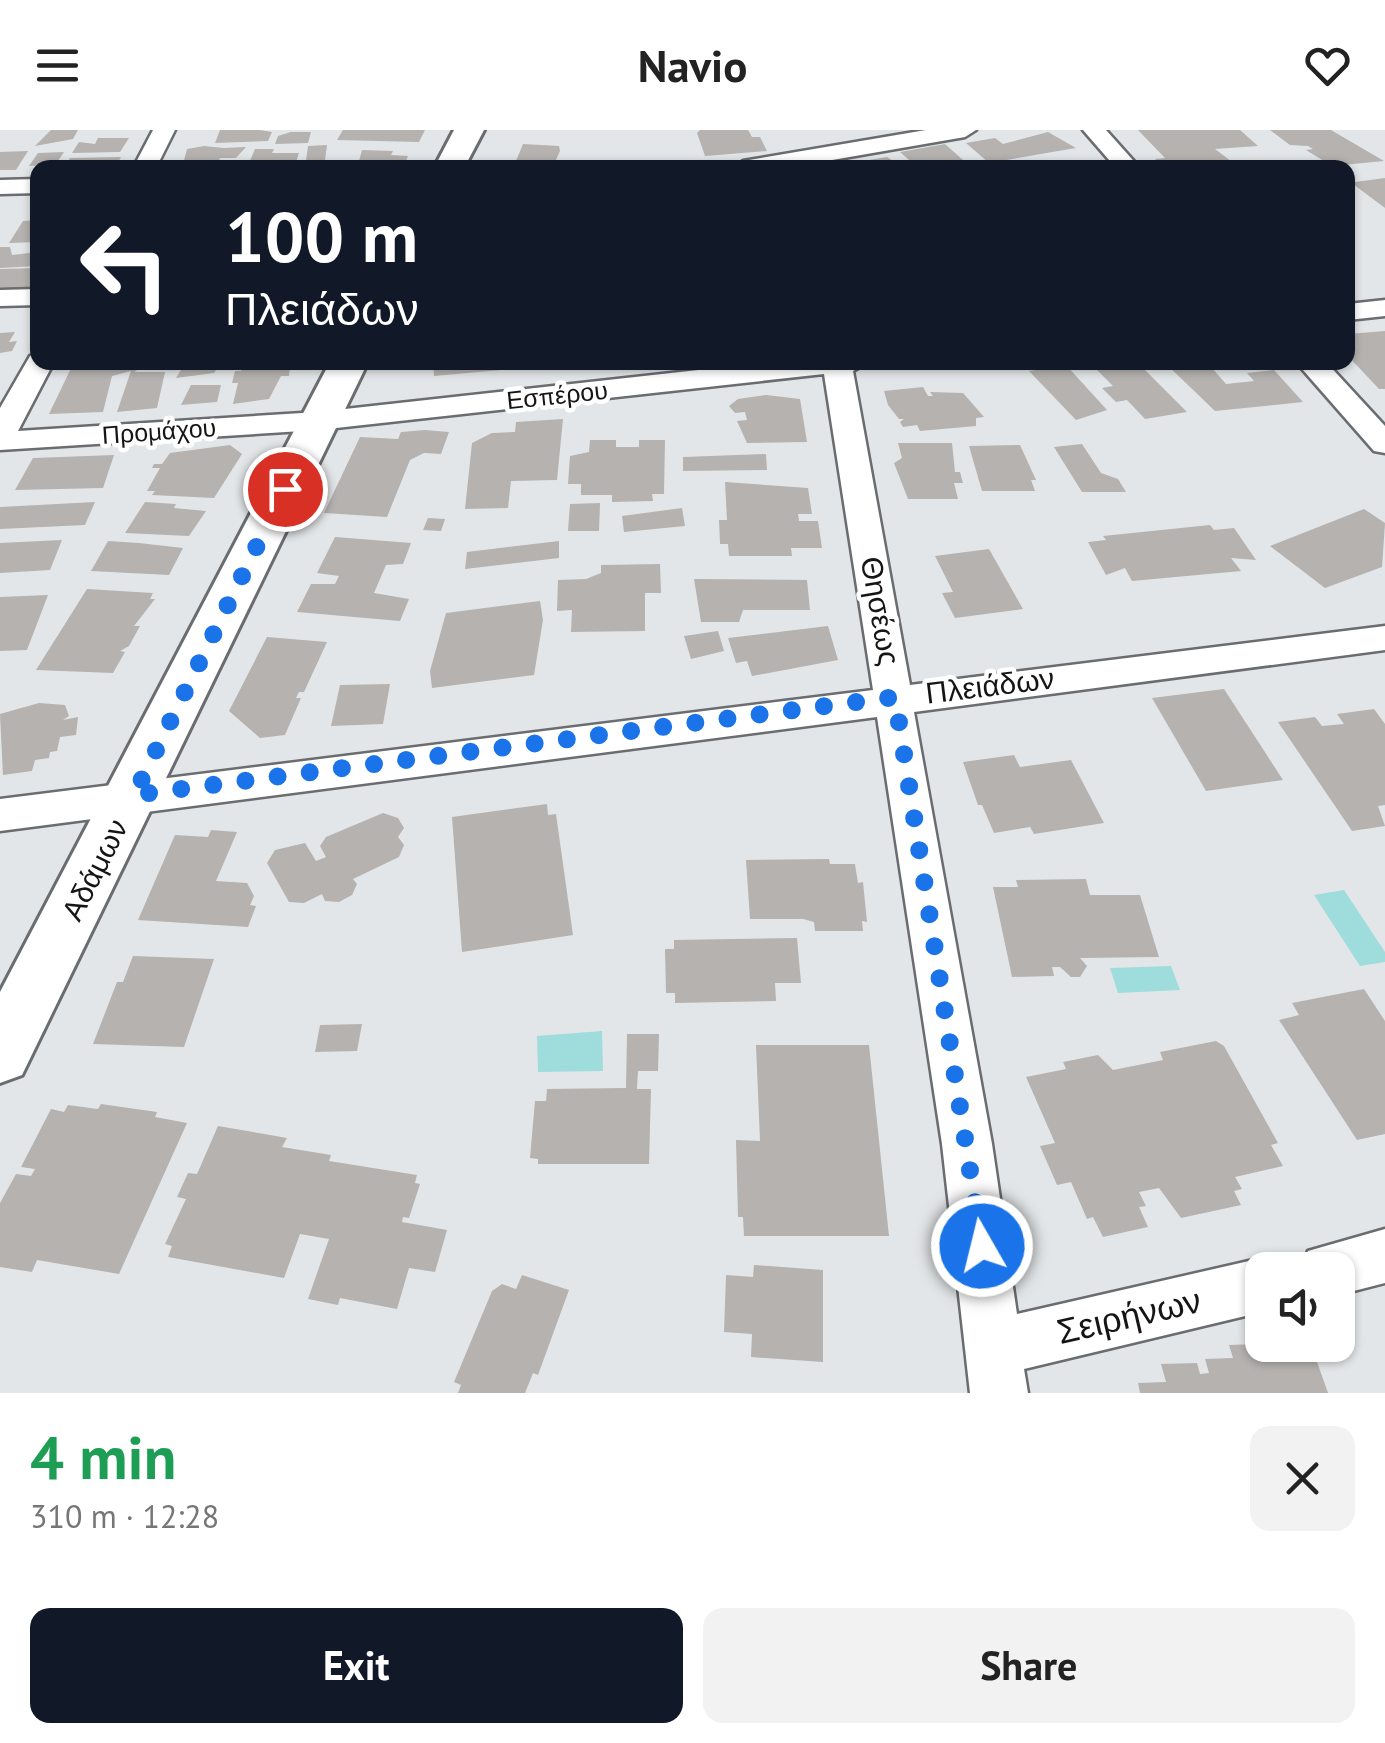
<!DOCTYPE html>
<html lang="en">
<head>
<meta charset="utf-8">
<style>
  body { margin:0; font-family:"PT Sans",sans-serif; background:#f2f2f2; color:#222; height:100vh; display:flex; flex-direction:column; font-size:38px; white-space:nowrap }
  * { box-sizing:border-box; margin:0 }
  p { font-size:32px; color:#767676 }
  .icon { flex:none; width:55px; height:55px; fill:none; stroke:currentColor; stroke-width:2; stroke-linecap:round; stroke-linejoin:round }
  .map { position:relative; height:1263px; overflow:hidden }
  .drawer { display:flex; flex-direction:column; background:#fff; flex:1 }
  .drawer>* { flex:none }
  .guide { position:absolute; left:30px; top:30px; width:1325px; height:210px; border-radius:20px; box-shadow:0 2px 8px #0004; background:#111827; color:#fff; overflow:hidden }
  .fabs { position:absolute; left:1245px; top:1122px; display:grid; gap:20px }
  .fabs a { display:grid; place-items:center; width:110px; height:110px; border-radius:20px; background:#fff; box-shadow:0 2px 8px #0004; font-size:50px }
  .pin { position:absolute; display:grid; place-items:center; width:85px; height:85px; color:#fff; margin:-42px; border:5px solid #fff; border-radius:50%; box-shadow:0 2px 10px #0007 }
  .me { position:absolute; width:110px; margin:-55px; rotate:352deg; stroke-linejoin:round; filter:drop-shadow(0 0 8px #0008) }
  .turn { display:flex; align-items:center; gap:35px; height:210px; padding:0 30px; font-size:45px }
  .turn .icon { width:130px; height:130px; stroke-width:2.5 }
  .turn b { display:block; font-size:70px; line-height:85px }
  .round { display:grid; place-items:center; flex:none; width:105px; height:105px; border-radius:20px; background:#f2f2f2 }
  .overview { display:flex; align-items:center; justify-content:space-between; height:170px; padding:0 30px }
  h1 { font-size:60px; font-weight:700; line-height:75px; color:#1e9e55 }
  .button { display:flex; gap:20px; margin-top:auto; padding:20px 30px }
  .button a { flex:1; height:115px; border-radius:20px; background:#111827; color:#fff; font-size:40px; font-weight:700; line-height:115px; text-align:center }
  .button a+a { background:#f2f2f2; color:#222 }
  header { display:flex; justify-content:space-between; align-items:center; height:130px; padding:0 30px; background:#fff; font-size:45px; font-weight:700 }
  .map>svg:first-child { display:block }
</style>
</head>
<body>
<header><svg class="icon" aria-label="menu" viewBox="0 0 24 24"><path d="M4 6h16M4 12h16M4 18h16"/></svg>Navio<svg class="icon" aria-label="heart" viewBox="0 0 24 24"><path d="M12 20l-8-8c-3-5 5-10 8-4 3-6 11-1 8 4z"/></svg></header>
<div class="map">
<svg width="1385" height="1263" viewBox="0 0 1385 1263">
  <rect width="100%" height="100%" fill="#e3e6e8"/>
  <g fill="#9fdcdc">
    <polygon points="1344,760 1385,822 1385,832 1360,836 1314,765"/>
    <polygon points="1171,836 1180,860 1118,863 1110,838"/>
    <polygon points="602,901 603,941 538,942 537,906"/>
  </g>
  <g fill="#b5b2b0">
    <polygon points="51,0 78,0 73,9 35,16"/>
    <polygon points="220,0 259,0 272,2 268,11 215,13"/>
    <polygon points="343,0 425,0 419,12 337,10"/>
    <polygon points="700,0 748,0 752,7 760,7 767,21 705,26 697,3"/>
    <polygon points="1138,0 1240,0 1258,16 1215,19 1240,38 1164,38 1155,29 1165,28"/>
    <polygon points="1270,0 1331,0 1384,31 1332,36 1306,20 1313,19 1308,16 1290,15"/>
    <polygon points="291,2 311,2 308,13 275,14 278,6"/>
    <polygon points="1048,2 1076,18 989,33 966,13 995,8 1003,14"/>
    <polygon points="98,8 129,8 120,22 72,23 79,12 95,14"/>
    <polygon points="523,14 559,16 560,21 556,30 543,33 516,31"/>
    <polygon points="945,14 972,38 918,38 900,22"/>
    <polygon points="327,15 324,38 305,38 308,16"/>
    <polygon points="204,16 224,18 246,17 236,28 220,28 217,37 182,38 187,19"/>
    <polygon points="255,19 274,19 272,23 299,23 294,38 247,38"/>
    <polygon points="362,20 393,21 391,25 408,26 403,38 357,38"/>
    <polygon points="28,21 16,40 0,40 0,22"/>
    <polygon points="64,22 56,34 29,36 38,23"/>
    <polygon points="121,27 115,38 64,38 70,28"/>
    <polygon points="887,27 904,38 863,38 857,32"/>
    <polygon points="1385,48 1385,78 1353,54 1355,52"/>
    <polygon points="38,90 38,112 9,113 23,91"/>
    <polygon points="0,117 10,117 12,125 38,122 38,136 0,138"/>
    <polygon points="38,138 36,159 0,159 0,139"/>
    <polygon points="1385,201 1385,259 1379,259 1348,226 1348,204"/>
    <polygon points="15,202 9,212 17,211 12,221 0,223 0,203"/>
    <polygon points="74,232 150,232 134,242 165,242 157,278 117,282 131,241 112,246 103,282 49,284"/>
    <polygon points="186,232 220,234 214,243 176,248"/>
    <polygon points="433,232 513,232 514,239 434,246"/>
    <polygon points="549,232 596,232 596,235 550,240"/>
    <polygon points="1119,232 1137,232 1187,282 1145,289 1127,270 1116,272 1102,258 1113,256 1094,237"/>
    <polygon points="1164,232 1223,232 1226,236 1212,238 1226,254 1254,251 1247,243 1274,240 1303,272 1215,281"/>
    <polygon points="242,235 284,235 290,236 289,246 281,246 269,269 233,274 238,253 232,253 235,241 241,241"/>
    <polygon points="1066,235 1107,280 1076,290 1029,241"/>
    <polygon points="191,255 221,255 217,272 181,275"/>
    <polygon points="923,257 928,266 933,266 930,262 963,263 984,287 976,288 976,296 920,301 917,295 903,297 900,292 904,289 899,289 888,275 884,261"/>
    <polygon points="766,265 800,269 807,312 747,313 737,291 747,290 745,282 735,283 729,276 738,269"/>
    <polygon points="563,289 557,350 511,351 508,378 465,379 472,313 492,303 515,302 516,292"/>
    <polygon points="425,300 449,302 441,324 424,323 410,330 387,387 324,383 360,307 398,309 401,302"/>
    <polygon points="590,310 616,310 616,317 639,317 639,310 665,310 664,364 652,364 653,371 612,372 612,365 581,365 581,354 568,354 570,326 589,322"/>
    <polygon points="898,313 952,313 955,342 960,342 963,353 954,353 958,369 908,369 894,333 902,328"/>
    <polygon points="1082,314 1101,343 1118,349 1126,362 1082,362 1054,317"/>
    <polygon points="230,315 242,324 214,368 152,365 155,361 147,361 160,338 152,338 154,334 162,334 170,323"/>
    <polygon points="1020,315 1036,350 1031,350 1035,361 982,361 969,316"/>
    <polygon points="766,324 767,340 683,341 683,327"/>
    <polygon points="114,325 103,358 15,360 33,328"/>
    <polygon points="725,352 808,358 812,384 798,384 799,391 818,391 822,418 791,418 792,426 729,426 728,414 720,414 719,390 727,390"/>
    <polygon points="95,372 85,395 0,399 0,377"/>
    <polygon points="145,372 176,374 174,378 206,381 189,406 125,403"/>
    <polygon points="600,373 599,401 568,401 570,374"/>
    <polygon points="682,378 685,396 624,402 622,386"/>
    <polygon points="1364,379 1385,393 1382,437 1325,458 1270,416"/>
    <polygon points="428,388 445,389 441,401 423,400"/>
    <polygon points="1210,395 1214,400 1234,398 1256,430 1231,428 1241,441 1132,451 1125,438 1106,445 1088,412 1106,410 1103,406"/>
    <polygon points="335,407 411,413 403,434 386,435 374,463 409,469 400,491 297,482 311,454 335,454 339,446 317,443"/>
    <polygon points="62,410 50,440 0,443 0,413"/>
    <polygon points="108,411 139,413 183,418 169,445 91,441"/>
    <polygon points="559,411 559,428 465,439 467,422"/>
    <polygon points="989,419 1023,479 955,488 942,463 953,462 935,426"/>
    <polygon points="660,434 661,463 645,463 645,501 571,502 572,480 557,481 558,450 586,449 601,443 601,435"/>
    <polygon points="694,449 807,450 810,480 743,480 739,492 701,492"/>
    <polygon points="87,459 153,463 150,469 155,469 134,496 140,496 129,516 120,521 125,522 113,543 36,540"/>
    <polygon points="48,465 27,520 0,521 0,467"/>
    <polygon points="540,471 543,490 534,545 432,558 430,541 446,483"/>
    <polygon points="828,496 838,530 752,546 747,531 736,533 728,508"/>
    <polygon points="718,501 724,521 691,529 684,506"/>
    <polygon points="267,507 327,512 304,562 299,562 296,568 301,568 285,605 260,608 229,581"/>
    <polygon points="390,554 383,594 331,596 340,555"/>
    <polygon points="1224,559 1283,650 1206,661 1152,568"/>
    <polygon points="39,573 65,575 69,586 63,590 78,587 76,605 60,607 57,621 50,622 49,628 35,630 32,641 3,645 0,584"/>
    <polygon points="1374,579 1385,594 1385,675 1378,676 1385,696 1352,701 1278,592 1315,587 1322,596 1344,594 1337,584"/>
    <polygon points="1014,625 1020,637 1071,630 1104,693 1034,704 1030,697 994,703 982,675 978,675 963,632"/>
    <polygon points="547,674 548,685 556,684 573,805 462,822 452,687"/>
    <polygon points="383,683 398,688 404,698 398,707 404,715 399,727 353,749 357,754 352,765 339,772 325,771 322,764 304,773 289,772 267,733 275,720 305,713 316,731 326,727 320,716 326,707"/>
    <polygon points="211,700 237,702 216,751 247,753 254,766 250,775 256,776 248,797 138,790 175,705 208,707"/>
    <polygon points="829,729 830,734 855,734 858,753 863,752 867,792 862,791 863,801 815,801 814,792 803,789 750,789 746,730"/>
    <polygon points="1086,749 1090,765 1140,765 1159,827 1080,828 1087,836 1080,847 1071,847 1060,837 1052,837 1054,846 1012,847 993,757 1018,757 1016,750"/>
    <polygon points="797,808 801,853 775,853 776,871 675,873 675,863 666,863 665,819 674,819 674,810"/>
    <polygon points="133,826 214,829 184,917 93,914 117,852 123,852"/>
    <polygon points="1364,859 1385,891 1385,1004 1357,1010 1279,890 1299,885 1292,873"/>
    <polygon points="362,894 357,921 315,922 320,895"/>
    <polygon points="627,904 659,904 658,941 638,941 637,959 651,959 649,1034 538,1034 538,1029 530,1028 535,971 546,971 547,959 626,958"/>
    <polygon points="1216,911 1224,916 1278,1013 1271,1015 1283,1036 1235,1047 1242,1059 1234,1061 1241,1075 1181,1088 1159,1058 1139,1062 1146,1076 1139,1077 1148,1097 1103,1107 1093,1087 1087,1089 1071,1052 1057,1055 1040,1016 1055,1013 1026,947 1066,939 1063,932 1098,925 1113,940 1163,930 1160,922"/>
    <polygon points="756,915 869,915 889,1106 744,1106 743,1087 738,1087 736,1010 760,1011"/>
    <polygon points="101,974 157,982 155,987 187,993 119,1144 37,1130 32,1142 0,1137 0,1073 16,1044 31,1046 35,1039 21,1037 51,979 64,982 68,975 98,979"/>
    <polygon points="218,996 287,1008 282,1017 331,1025 329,1031 417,1045 415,1053 420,1054 409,1088 403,1087 402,1092 447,1100 435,1142 409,1138 397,1179 340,1168 338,1175 308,1169 329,1109 300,1104 284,1148 168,1127 172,1116 165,1114 186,1069 177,1067 188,1043 197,1044"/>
    <polygon points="754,1135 823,1140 823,1232 751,1227 752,1204 724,1202 726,1145 753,1147"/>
    <polygon points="522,1145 569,1160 538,1245 533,1243 525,1263 458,1263 461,1255 454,1252 492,1161 502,1154 516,1159"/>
    <polygon points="1257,1214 1262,1227 1274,1227 1270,1215 1311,1215 1328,1263 1140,1263 1138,1253 1166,1252 1161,1234 1197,1233 1200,1244 1209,1243 1205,1229 1233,1228 1229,1215"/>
  </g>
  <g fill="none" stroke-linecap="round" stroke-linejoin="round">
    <g stroke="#6a6c6f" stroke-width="5">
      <g id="minor">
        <polygon points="153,0 175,0 156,38 133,38"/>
        <polygon points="926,0 976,0 965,7 786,38 732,38 743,31"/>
        <polygon points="1083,0 1106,0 1140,38 1116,38"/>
        <polygon points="38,49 38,63 0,64 0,50"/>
        <polygon points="38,159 38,175 0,176 0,160"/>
        <polygon points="1385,170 1385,186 1348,190 1348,174"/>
        <polygon points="38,224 38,232 54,232 18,301 318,282 771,232 868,232 853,241 910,555 1385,496 1385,520 914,582 992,1014 1017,1184 1262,1128 1283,1140 1262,1140 1262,1182 1024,1239 1028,1263 970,1263 942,1014 877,587 0,701 0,669 873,560 824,244 318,300 0,320 0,278 30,226"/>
        <polygon points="1296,232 1326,232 1385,296 1385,323 1374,321"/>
        <polygon points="1385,1099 1385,1153 1338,1165 1338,1140 1300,1140 1308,1121"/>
      </g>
    </g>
    <g stroke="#6a6c6f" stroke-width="6">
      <g id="tertiary">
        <polygon points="454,0 484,0 464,38 434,38"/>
        <polygon points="330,232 368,232 22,945 0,953 0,862"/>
      </g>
    </g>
    <use href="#minor" fill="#fff" fill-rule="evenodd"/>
    <use href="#tertiary" fill="#fff" fill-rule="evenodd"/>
  </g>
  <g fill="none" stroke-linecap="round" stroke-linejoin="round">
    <polyline stroke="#1a73e8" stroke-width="18" stroke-dasharray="0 32.4" points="285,359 134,665 895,567 982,1116"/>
  </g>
  <g text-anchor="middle" stroke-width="9" stroke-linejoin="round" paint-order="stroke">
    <g font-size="25" fill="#151516" stroke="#fff">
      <text transform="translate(557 265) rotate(-6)" y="9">Εσπέρου</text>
      <text transform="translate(159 301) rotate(-4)" y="9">Προμάχου</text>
    </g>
    <g font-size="30" fill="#151516" stroke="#fff">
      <text transform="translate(880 481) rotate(80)" y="10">Θησέως</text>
      <text transform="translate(990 556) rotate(-7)" y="10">Πλειάδων</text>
      <text transform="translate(95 740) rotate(-63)" y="10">Αδάμων</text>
    </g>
    <g font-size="35" fill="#151516" stroke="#fff">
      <text transform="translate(1129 1186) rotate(-13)" y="12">Σειρήνων</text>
    </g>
  </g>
</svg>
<div class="fabs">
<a><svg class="icon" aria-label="sound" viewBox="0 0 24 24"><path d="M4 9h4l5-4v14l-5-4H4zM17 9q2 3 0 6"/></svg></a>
</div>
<div class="pin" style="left:285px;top:359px;background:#d93025"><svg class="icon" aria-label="arrive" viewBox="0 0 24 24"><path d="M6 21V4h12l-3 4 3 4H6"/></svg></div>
<svg class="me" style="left:982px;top:1116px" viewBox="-20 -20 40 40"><circle r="17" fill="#1a73e8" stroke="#fff" stroke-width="3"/><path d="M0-11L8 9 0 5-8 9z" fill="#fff"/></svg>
<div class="guide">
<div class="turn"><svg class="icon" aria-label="left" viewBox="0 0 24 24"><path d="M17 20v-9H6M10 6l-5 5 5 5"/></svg><div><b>100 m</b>Πλειάδων</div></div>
</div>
</div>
<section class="drawer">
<div class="overview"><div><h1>4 min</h1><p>310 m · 12:28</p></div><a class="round"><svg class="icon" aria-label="close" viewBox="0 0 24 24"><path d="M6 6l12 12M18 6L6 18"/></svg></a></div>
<div class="button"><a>Exit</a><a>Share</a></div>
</section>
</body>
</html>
